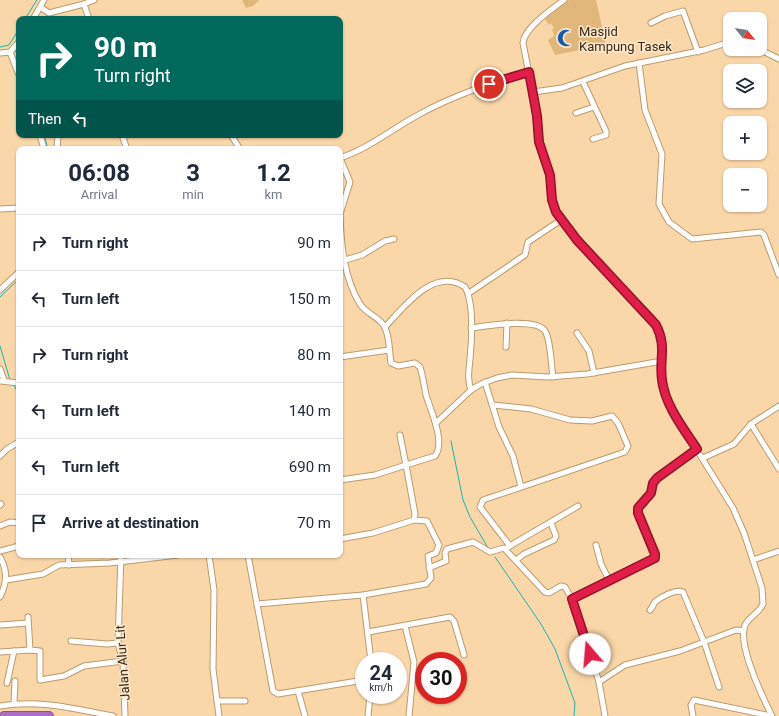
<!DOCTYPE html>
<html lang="en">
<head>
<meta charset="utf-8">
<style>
  body { margin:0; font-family:Roboto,sans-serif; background:#f6f6f7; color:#1f2937; height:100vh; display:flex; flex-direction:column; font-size:15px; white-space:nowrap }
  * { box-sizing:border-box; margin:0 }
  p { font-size:13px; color:#747a83 }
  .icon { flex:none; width:22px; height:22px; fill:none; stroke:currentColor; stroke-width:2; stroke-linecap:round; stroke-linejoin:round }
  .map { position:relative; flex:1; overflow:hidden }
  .details { position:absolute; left:16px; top:146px; width:327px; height:412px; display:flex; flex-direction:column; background:#fff; border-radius:8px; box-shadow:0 1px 3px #0004 }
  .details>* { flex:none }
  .guide { position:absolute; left:16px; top:16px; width:327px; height:122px; border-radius:8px; box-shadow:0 1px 3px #0004; background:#00695c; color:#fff; overflow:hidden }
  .needle { width:26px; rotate:120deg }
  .tools { position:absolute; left:723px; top:12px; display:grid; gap:8px }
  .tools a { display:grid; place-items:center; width:44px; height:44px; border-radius:8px; background:#fff; box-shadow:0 1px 3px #0004; font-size:20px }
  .speed { position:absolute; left:355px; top:652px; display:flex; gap:8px; font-size:20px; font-weight:700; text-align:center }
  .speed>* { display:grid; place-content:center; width:52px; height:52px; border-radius:50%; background:#fff; box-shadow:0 1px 3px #0004; line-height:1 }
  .speed small { font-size:10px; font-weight:400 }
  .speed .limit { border:6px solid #d22; background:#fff; color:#111 }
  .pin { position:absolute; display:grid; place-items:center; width:34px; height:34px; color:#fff; margin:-17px; border:2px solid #fff; border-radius:50%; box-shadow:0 1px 4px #0007 }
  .me { position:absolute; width:44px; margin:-22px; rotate:342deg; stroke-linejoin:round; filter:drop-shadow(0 0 3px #0008) }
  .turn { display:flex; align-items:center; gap:14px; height:84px; padding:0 12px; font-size:18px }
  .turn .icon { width:52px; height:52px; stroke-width:2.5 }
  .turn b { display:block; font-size:28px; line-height:34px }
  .then { display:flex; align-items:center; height:38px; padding:0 12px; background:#0003; gap:8px; font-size:15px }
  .eta { display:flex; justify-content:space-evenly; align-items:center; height:68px; text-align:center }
  .eta b { font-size:24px; font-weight:700; line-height:28px }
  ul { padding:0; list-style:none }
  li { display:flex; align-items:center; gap:12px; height:56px; padding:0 12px; border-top:1px solid #e0e1e3 }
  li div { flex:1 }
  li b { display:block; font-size:15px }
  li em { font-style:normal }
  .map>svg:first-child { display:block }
</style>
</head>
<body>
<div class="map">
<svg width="779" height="716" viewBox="0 0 779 716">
  <rect width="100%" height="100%" fill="#fad7a8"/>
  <g fill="#e1b679">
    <polygon points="242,0 259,0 253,6 246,8"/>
    <polygon points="569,0 596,0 606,45 555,55 548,40 554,36 552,29 554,28 551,23 549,25 545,19"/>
  </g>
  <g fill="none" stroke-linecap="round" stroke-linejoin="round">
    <g stroke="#16b5b6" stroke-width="1">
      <polyline points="25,19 37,0"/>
      <polyline points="0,47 9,45 19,29"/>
      <polyline points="14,50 19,56"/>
      <polyline points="44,135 48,149"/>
      <polyline points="0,297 19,279"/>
      <polyline points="0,346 10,380"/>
      <polyline points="13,384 19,394"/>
      <polyline points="451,441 463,500 470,517 488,548"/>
      <polyline points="495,557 541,624 555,649 575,703 574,716"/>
    </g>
    <g stroke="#bb9b6d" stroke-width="7">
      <g id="minor">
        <path d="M564 0C552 9 524 28 523 43L537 116 539 142 550 175 553 205 556 212 577 240 652 318 662 340 661 373 665 393 680 423 733 508 744 533 762 588 763 604C759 613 749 617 745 625 737 644 763 698 772 716"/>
        <polyline points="84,4 94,0"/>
        <polyline points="40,7 49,13 84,4 89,19"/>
        <polyline points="33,19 44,0"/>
        <polyline points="651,23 665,16 683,11 698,52"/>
        <polyline points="759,49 779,59"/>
        <polyline points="10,52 19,75"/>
        <polyline points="0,53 10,52 19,42"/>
        <polyline points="639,63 645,110 662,154 659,204 669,222 692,239 761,232 764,235 779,275"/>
        <polyline points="583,82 606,131 606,135 593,139"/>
        <polyline points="533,92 562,88 625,66 704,50 730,42"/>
        <polyline points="576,113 594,107"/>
        <polyline points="40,135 44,149"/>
        <polyline points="122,135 127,149"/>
        <polyline points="231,135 240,149"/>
        <polyline points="57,149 58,135"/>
        <path d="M340 158C368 149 392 129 418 115 454 95 489 84 529 72"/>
        <polyline points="0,209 19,208"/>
        <polyline points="340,214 350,182 340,158"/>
        <path d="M340 215C341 245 344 278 360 304 365 312 374 315 381 322 390 331 389 351 391 363L398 366 415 363 420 367C423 376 424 385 426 395 430 409 446 442 435 456L406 465 415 514 414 520 373 533 340 539"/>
        <polyline points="345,260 362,255 385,241 394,239"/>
        <polyline points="0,290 19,272"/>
        <polyline points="469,293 525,255 528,242 561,220"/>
        <path d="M385 327C404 307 434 266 465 287 474 302 472 341 470 359 469 370 467 379 471 390"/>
        <path d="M471 328C486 326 536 317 545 331 551 340 551 366 553 377"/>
        <polyline points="577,333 589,351 594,373"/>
        <polyline points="506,347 507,323"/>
        <polyline points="340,357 389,350"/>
        <polyline points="0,369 4,380"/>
        <polyline points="0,381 19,383"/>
        <polyline points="485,382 499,427 513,456 521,487"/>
        <polyline points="493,405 531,409 570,420 592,421 612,416 618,423 628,446 625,452 483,500 480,507 510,546"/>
        <polyline points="436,423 471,390 481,384 497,378 512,375 548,377 587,374 662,361"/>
        <polyline points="751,424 779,469"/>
        <polyline points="0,456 7,449 19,442"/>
        <polyline points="703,458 734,444 751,424 779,406"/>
        <polyline points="340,480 375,475 406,465 400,435"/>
        <polyline points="0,505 1,504"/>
        <polyline points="0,526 10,522 19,523"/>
        <polyline points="596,545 601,564 609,580"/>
        <polyline points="508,547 578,506"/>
        <polyline points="0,551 19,546"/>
        <polyline points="68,555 69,565"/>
        <polyline points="121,555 118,643 123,661 125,716"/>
        <polyline points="209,555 214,590 213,669 219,716"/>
        <polyline points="248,555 273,691 278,694 364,680"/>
        <path d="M0 557C8 571 7 583 0 597"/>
        <polyline points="516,560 524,554 554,540 556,536 551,523"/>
        <polyline points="753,560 779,551"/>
        <polyline points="429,568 446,561 445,553 447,549 473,542 490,552 504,548 545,592 549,593 561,586 565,587 572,599 599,682 605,716"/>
        <polyline points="6,580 43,574 59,565 110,563 178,555"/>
        <polyline points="363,595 371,661"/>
        <polyline points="572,599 653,560 655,554 638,513 638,508 651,493 653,483 657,478 697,449"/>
        <polyline points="257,604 363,595 426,584 431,578 428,556 436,553 439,545 427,521 414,520"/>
        <path d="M650 610C652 608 653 605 655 602 661 597 675 589 683 592L704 642 719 687"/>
        <polyline points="28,617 30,650"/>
        <polyline points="0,625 28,623"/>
        <polyline points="405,626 414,662 409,716"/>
        <polyline points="368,632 450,617 454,621 464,655"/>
        <polyline points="71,641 107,644 118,643"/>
        <polyline points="0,652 30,650 40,651 40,680 64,676 84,666 123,661"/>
        <polyline points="599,682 625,665 680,651 736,630 744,631"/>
        <polyline points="7,683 14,651"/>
        <polyline points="298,691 305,716"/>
        <polyline points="217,701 245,701"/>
        <polyline points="14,703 15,681"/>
        <path d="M0 706C39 699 75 709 113 716"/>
        <polyline points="368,716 370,695"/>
        <polyline points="693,716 691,705 694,700 771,716"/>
      </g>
    </g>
    <g stroke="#835588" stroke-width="10">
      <polyline id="highway" points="4,716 49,716"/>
    </g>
    <use href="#minor" stroke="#fff" stroke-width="5"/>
    <use href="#highway" stroke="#ac6cc6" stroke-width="8"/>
  </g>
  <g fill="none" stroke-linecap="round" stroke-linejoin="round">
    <g stroke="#92132f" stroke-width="10">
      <path id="route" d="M489 84 529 72 537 116 539 142 550 175 552 200 556 212 577 240 656 325C667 346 659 359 662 380 665 405 683 428 697 449L657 478 653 483 651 493 638 508V513L655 554V558L572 599 590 654"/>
    </g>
    <use href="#route" stroke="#e11d48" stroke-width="7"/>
  </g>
  <defs>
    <g id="mosque-bare" transform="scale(1.38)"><path d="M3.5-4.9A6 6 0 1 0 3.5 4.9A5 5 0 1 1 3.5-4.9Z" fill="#155bab" stroke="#fce7cb" stroke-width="2.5" paint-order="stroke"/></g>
  </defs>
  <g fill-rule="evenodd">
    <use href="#mosque-bare" x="566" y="38"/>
  </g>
  <g text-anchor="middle" stroke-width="3" stroke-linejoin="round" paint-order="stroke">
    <g font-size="13" fill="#362916" stroke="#fce7cb" text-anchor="start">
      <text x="579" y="36">Masjid<tspan x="579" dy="15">Kampung Tasek</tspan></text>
    </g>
    <g font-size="13" fill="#362916" stroke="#fce7cb">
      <text transform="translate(122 663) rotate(-94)" y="5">Jalan Alur Lit</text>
    </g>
  </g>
</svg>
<div class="tools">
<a><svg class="needle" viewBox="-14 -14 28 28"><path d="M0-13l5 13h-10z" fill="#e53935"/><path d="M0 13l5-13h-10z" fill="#747a83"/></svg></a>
<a><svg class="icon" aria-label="layers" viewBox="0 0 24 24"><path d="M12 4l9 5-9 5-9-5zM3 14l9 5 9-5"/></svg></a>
<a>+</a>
<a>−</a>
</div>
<div class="speed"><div>24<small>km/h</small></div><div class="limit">30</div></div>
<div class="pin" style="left:489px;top:84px;background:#d93025"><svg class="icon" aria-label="arrive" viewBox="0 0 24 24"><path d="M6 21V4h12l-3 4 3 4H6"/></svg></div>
<svg class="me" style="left:590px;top:654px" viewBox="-20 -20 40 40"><circle r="19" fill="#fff"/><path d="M0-13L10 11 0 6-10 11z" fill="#e11d48"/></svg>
<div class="guide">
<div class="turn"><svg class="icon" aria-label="right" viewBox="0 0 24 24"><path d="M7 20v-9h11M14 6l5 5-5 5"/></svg><div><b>90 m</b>Turn right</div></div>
<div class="then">Then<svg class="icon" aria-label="left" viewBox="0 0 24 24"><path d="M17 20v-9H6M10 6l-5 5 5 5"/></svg></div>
</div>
<section class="details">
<div class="eta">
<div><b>06:08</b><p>Arrival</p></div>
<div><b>3</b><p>min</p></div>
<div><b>1.2</b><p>km</p></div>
</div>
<ul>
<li><svg class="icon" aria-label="right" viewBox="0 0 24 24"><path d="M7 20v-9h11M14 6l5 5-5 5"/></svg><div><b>Turn right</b></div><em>90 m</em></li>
<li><svg class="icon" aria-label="left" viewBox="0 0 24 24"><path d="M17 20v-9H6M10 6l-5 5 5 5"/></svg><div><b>Turn left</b></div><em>150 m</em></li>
<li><svg class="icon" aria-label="right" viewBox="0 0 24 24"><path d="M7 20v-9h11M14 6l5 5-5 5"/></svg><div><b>Turn right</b></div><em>80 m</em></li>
<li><svg class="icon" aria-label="left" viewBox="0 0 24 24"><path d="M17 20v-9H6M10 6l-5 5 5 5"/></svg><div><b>Turn left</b></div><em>140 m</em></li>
<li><svg class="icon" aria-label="left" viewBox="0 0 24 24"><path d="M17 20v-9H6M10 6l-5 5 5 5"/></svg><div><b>Turn left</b></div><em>690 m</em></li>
<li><svg class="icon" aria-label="arrive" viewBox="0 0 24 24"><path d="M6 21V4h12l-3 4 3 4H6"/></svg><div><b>Arrive at destination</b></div><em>70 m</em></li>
</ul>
</section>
</div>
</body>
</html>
